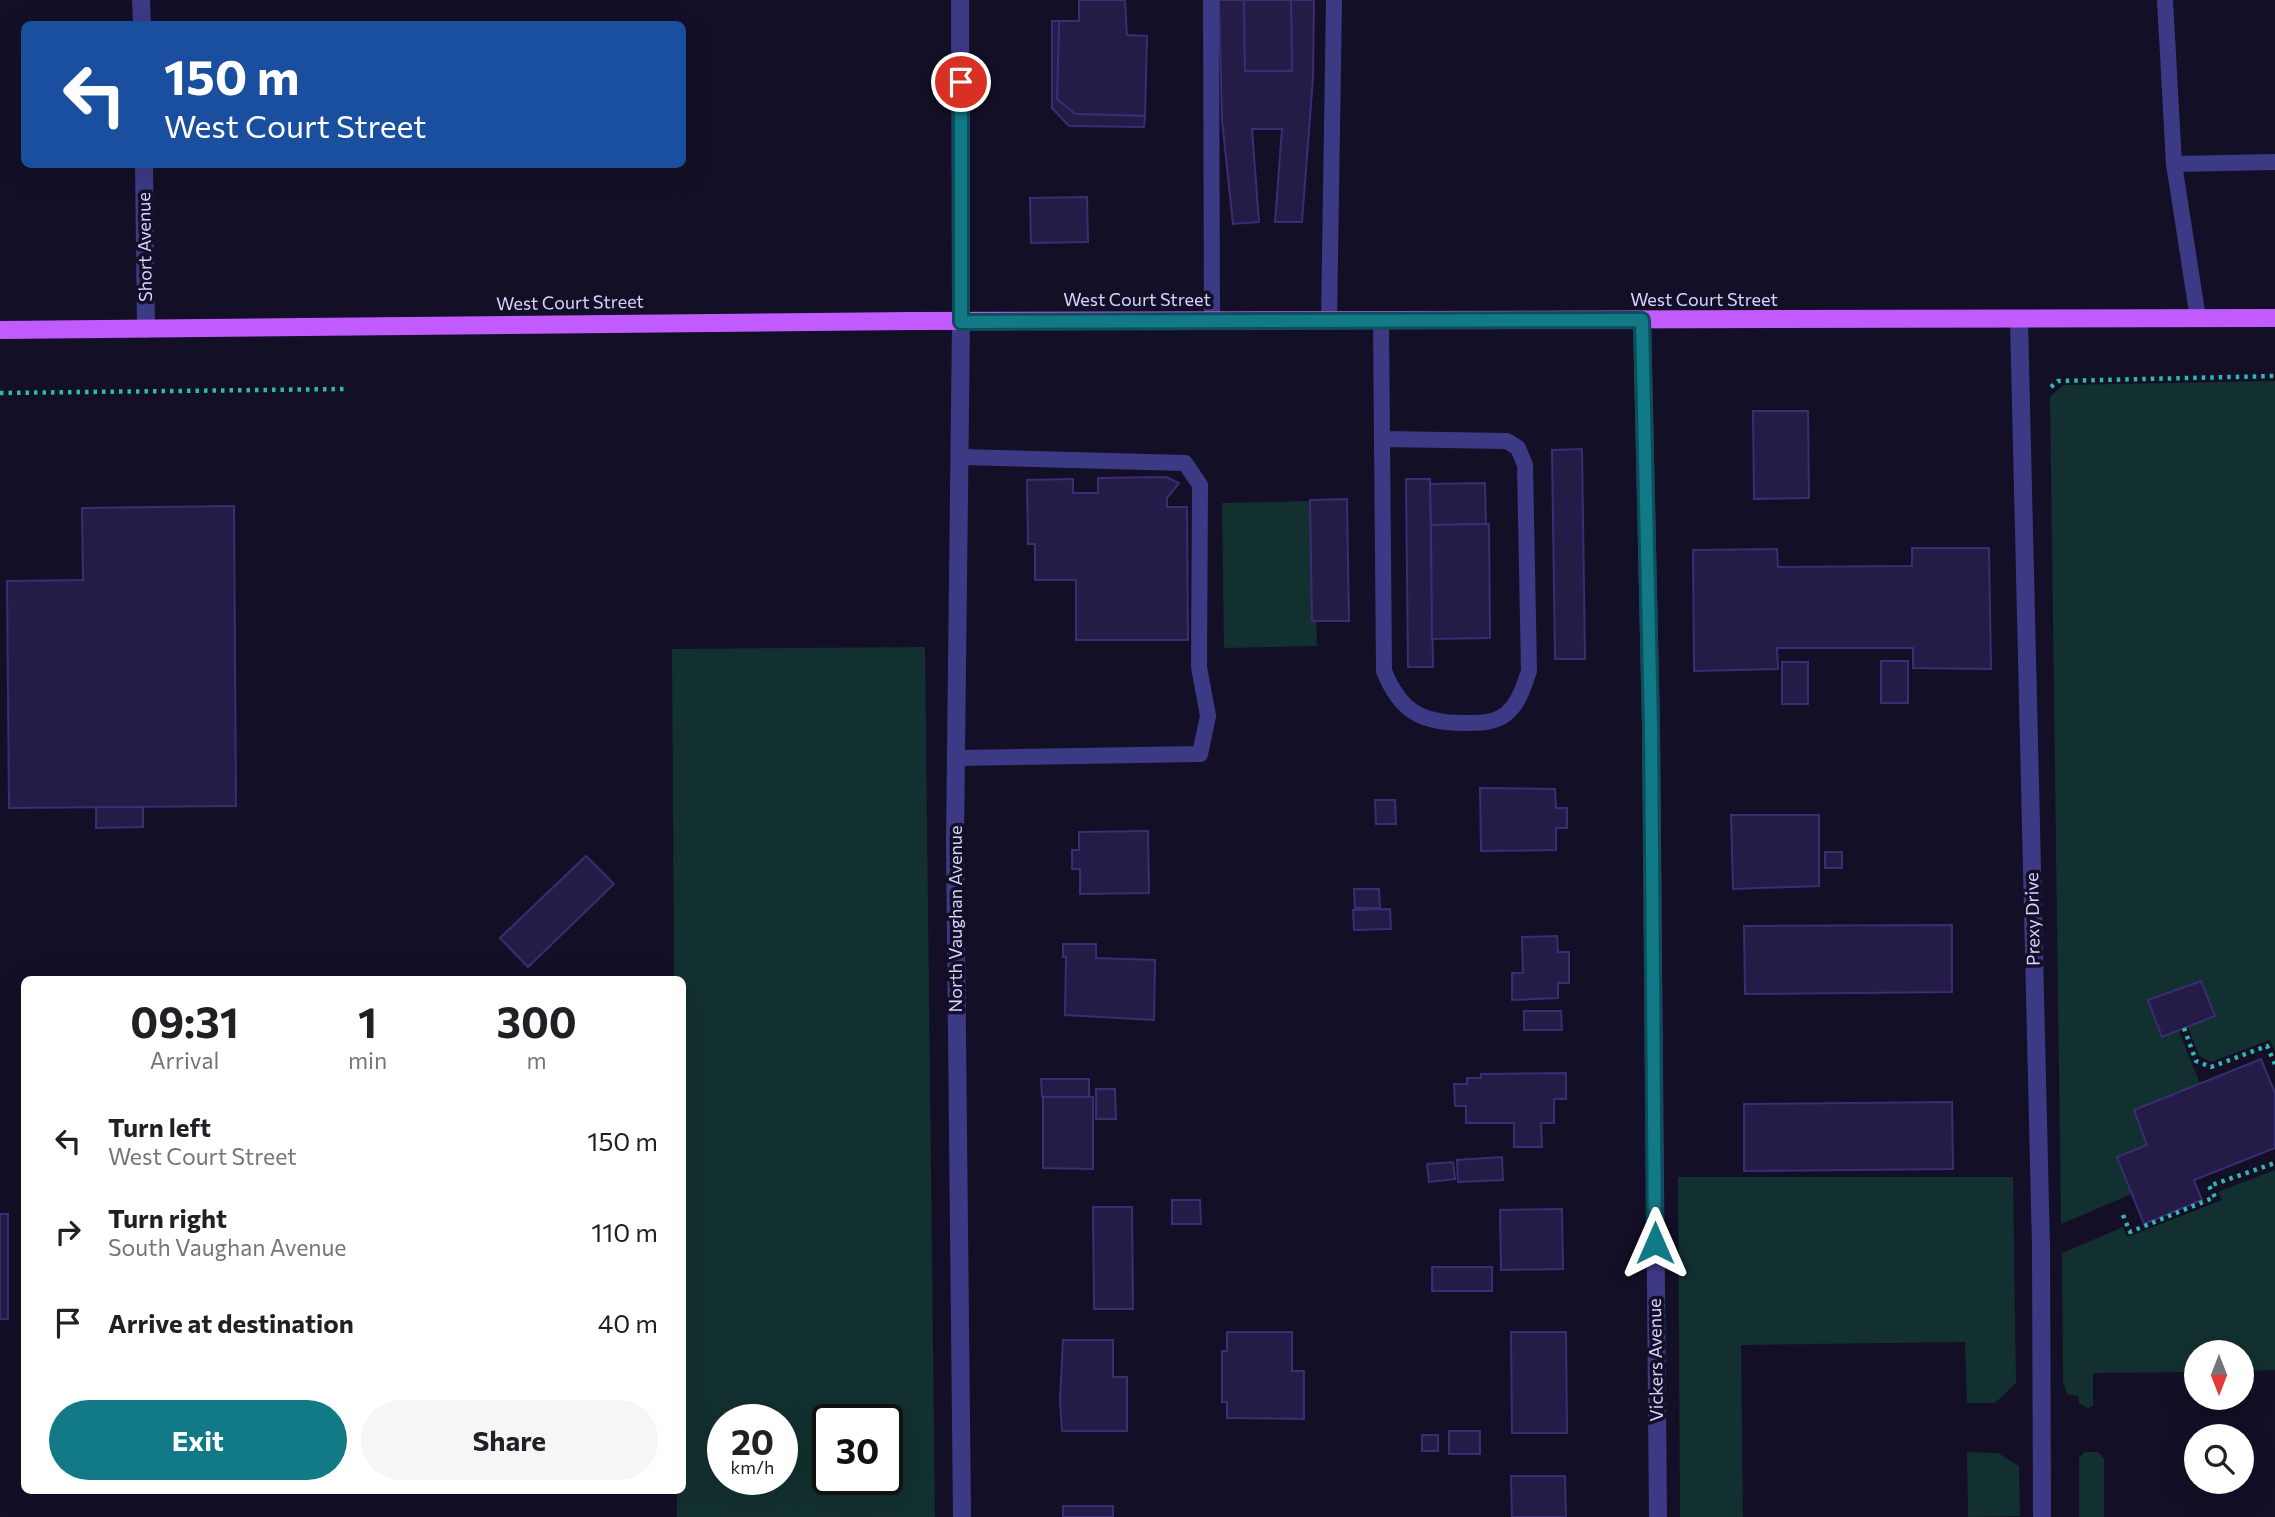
<!DOCTYPE html>
<html lang="en">
<head>
<meta charset="utf-8">
<style>
  body { margin:0; font-family:Commissioner,sans-serif; background:#f6f6f6; color:#202124; height:100vh; display:flex; flex-direction:column; font-size:26px; white-space:nowrap }
  * { box-sizing:border-box; margin:0 }
  p { font-size:23px; color:#757577 }
  .icon { flex:none; width:38px; height:38px; fill:none; stroke:currentColor; stroke-width:2; stroke-linecap:round; stroke-linejoin:round }
  .map { position:relative; flex:1; overflow:hidden }
  .sheet { position:absolute; left:21px; top:976px; width:665px; height:518px; display:flex; flex-direction:column; background:#fff; border-radius:10px; box-shadow:0 7px 28px #0002 }
  .sheet>* { flex:none }
  .guide { position:absolute; left:21px; top:21px; width:665px; height:147px; border-radius:10px; box-shadow:0 7px 28px #0002; background:#1a4fa0; color:#fff; overflow:hidden }
  .needle { width:46px; rotate:180deg }
  .fabs { position:absolute; left:2184px; top:1340px; display:grid; gap:14px }
  .fabs a { display:grid; place-items:center; width:70px; height:70px; border-radius:50%; background:#fff; box-shadow:0 7px 28px #0002; font-size:35px }
  .speed { position:absolute; left:707px; top:1404px; display:flex; gap:14px; font-size:35px; font-weight:700; text-align:center }
  .speed>* { display:grid; place-content:center; width:91px; height:91px; border-radius:50%; background:#fff; box-shadow:0 7px 28px #0002; line-height:1 }
  .speed small { font-size:18px; font-weight:400 }
  .speed .limit { border:4px solid #111; border-radius:10px; background:#fff; color:#111 }
  .pin { position:absolute; display:grid; place-items:center; width:60px; height:60px; color:#fff; margin:-30px; border:4px solid #fff; border-radius:50%; box-shadow:0 2px 7px #0007 }
  .me { position:absolute; width:77px; margin:-38px; rotate:0deg; stroke-linejoin:round; filter:drop-shadow(0 0 5px #0008) }
  .turn { display:flex; align-items:center; gap:24px; height:147px; padding:0 28px; font-size:32px }
  .turn .icon { width:91px; height:91px; stroke-width:2.5 }
  .turn b { display:block; font-size:49px; line-height:60px }
  .eta { display:flex; justify-content:space-evenly; align-items:center; height:119px; text-align:center }
  .eta b { font-size:42px; font-weight:700; line-height:49px }
  .primary-button { display:flex; gap:14px; margin-top:auto; padding:14px 28px }
  .primary-button a { flex:1; height:80px; border-radius:42px; background:#127987; color:#fff; font-size:28px; font-weight:700; line-height:80px; text-align:center }
  .primary-button a+a { background:#f6f6f6; color:#202124 }
  ul { padding:0; list-style:none }
  li { display:flex; align-items:center; gap:21px; height:91px; padding:0 28px }
  li div { flex:1 }
  li b { display:block; font-size:26px }
  li em { font-style:normal }
  .map>svg:first-child { display:block }
</style>
</head>
<body>
<div class="map">
<svg width="2275" height="1517" viewBox="0 0 2275 1517">
  <rect width="100%" height="100%" fill="#130f26"/>
  <g fill="#12302f" fill-rule="evenodd">
    <polygon points="2275,381 2275,1051 2270,1040 2211,1062 2199,1056 2188,1027 2215,1016 2200,981 2148,1000 2162,1036 2179,1031 2200,1084 2134,1110 2147,1145 2117,1158 2132,1194 2061,1224 2050,397 2063,385"/>
    <polygon points="1314,501 1317,646 1224,648 1222,503"/>
    <path d="M925 647 935 1517H677V1491H682V980H674L672 649ZM782 1419V1479H723V1419ZM887 1419V1479H828V1419Z"/>
    <polygon points="2275,1170 2275,1370 2242,1371 2242,1353 2196,1353 2196,1372 2093,1373 2093,1406 2088,1408 2079,1403 2078,1396 2067,1394 2063,1381 2062,1253 2123,1227 2127,1237 2222,1200 2218,1192"/>
    <polygon points="1678,1177 2013,1177 2016,1383 1995,1403 1967,1403 1965,1342 1741,1345 1743,1517 1680,1517"/>
    <polygon points="1967,1452 1998,1453 2019,1466 2020,1516 1968,1517"/>
    <polygon points="2085,1452 2098,1452 2104,1459 2104,1517 2079,1517 2079,1458"/>
  </g>
  <g fill="#241b47" stroke="#3b2d73" stroke-width="2">
    <polygon points="1079,0 1125,0 1127,35 1147,36 1145,116 1075,114 1057,99 1059,21 1079,21"/>
    <polygon points="1219,0 1244,0 1245,71 1292,71 1291,0 1314,0 1313,78 1302,222 1275,222 1282,129 1252,129 1259,222 1233,224 1222,120"/>
    <polygon points="1244,0 1291,0 1292,71 1245,71"/>
    <polygon points="1052,21 1059,21 1057,99 1075,114 1145,116 1144,127 1069,126 1052,108"/>
    <polygon points="1087,197 1088,242 1031,243 1030,198"/>
    <polygon points="1753,411 1808,411 1809,498 1754,499"/>
    <polygon points="1582,449 1585,659 1555,659 1552,450"/>
    <polygon points="1166,477 1179,483 1167,498 1167,507 1187,507 1188,640 1076,640 1076,580 1035,580 1035,544 1028,544 1027,480 1073,479 1073,493 1098,493 1098,478"/>
    <polygon points="1406,479 1430,479 1433,667 1408,667"/>
    <polygon points="1485,483 1486,524 1431,525 1430,484"/>
    <polygon points="1347,499 1349,621 1312,621 1310,500"/>
    <polygon points="234,506 236,806 9,808 7,581 83,580 82,508"/>
    <polygon points="1489,524 1490,638 1432,639 1431,525"/>
    <polygon points="1912,548 1989,548 1991,669 1913,668 1913,648 1777,648 1778,669 1694,671 1693,550 1777,549 1778,567 1912,566"/>
    <rect x="1881" y="661" width="27" height="42"/>
    <rect x="1782" y="662" width="26" height="42"/>
    <polygon points="1480,788 1555,789 1556,808 1567,808 1567,828 1556,828 1556,850 1481,851"/>
    <polygon points="1375,800 1395,800 1396,824 1376,824"/>
    <polygon points="96,807 143,807 143,827 96,828"/>
    <polygon points="1731,815 1819,815 1819,886 1733,889"/>
    <polygon points="1148,831 1149,893 1080,894 1080,869 1072,869 1072,850 1079,850 1079,832"/>
    <rect x="1825" y="852" width="17" height="16"/>
    <polygon points="586,856 614,884 528,967 500,938"/>
    <polygon points="1354,889 1379,889 1380,908 1355,908"/>
    <polygon points="1390,909 1391,929 1354,930 1353,910"/>
    <polygon points="1952,925 1952,992 1745,994 1744,926"/>
    <polygon points="1557,936 1558,952 1569,952 1569,983 1558,983 1558,998 1512,1000 1512,973 1523,973 1522,937"/>
    <polygon points="1063,944 1096,944 1096,958 1155,960 1154,1020 1065,1015 1066,957 1063,957"/>
    <polygon points="2201,981 2215,1016 2162,1037 2148,1000"/>
    <polygon points="1524,1011 1561,1011 1562,1030 1524,1030"/>
    <polygon points="2261,1059 2275,1093 2275,1148 2194,1180 2202,1200 2144,1224 2117,1157 2147,1145 2134,1110"/>
    <polygon points="1566,1073 1566,1099 1554,1099 1554,1123 1541,1123 1542,1147 1514,1147 1514,1123 1466,1123 1466,1106 1455,1106 1454,1084 1467,1084 1467,1078 1481,1078 1481,1074"/>
    <polygon points="1041,1079 1089,1079 1089,1097 1042,1097"/>
    <polygon points="1096,1089 1115,1089 1116,1119 1096,1119"/>
    <polygon points="1043,1097 1093,1097 1093,1169 1043,1168"/>
    <polygon points="1952,1102 1953,1169 1744,1171 1744,1104"/>
    <polygon points="1502,1157 1503,1180 1458,1182 1457,1160"/>
    <polygon points="1453,1162 1455,1179 1429,1182 1427,1164"/>
    <polygon points="1172,1200 1200,1200 1201,1224 1172,1224"/>
    <polygon points="1093,1207 1132,1207 1133,1309 1094,1309"/>
    <polygon points="1562,1209 1563,1269 1501,1270 1500,1210"/>
    <rect x="0" y="1214" width="8" height="105"/>
    <rect x="1432" y="1267" width="60" height="24"/>
    <polygon points="1227,1332 1292,1332 1292,1371 1304,1371 1304,1419 1227,1418 1227,1402 1222,1402 1222,1351 1227,1351"/>
    <polygon points="1511,1332 1566,1332 1567,1433 1512,1433"/>
    <polygon points="1063,1340 1113,1340 1113,1377 1127,1377 1127,1431 1062,1431 1060,1400"/>
    <rect x="1449" y="1431" width="31" height="23"/>
    <rect x="1422" y="1435" width="16" height="16"/>
    <polygon points="1511,1476 1565,1476 1566,1517 1512,1517"/>
    <rect x="1063" y="1506" width="50" height="11"/>
  </g>
  <g fill="none" stroke-linecap="round" stroke-linejoin="round">
    <g stroke="#2fb8b0" stroke-width="4.5" stroke-dasharray="3.5 5" stroke-linecap="butt">
      <polyline points="2051,387 2058,381 2275,376"/>
      <polyline points="0,393 344,389"/>
      <polyline points="2184,1028 2196,1061 2211,1067 2267,1046 2275,1064"/>
      <polyline points="2123,1215 2130,1232 2215,1197 2209,1186 2275,1163"/>
    </g>
    <g stroke="#3d3a85" stroke-width="16">
      <polyline points="1211,0 1212,321"/>
      <polyline points="2165,0 2174,164 2275,162"/>
      <polyline points="2174,164 2198,318"/>
      <polyline points="1329,321 1334,0"/>
      <path d="M1381 321 1384 671C1400 711 1421 723 1464 723 1478 723 1493 724 1506 714 1519 703 1524 686 1529 671L1525 465 1518 448 1507 441 1382 439"/>
      <polyline points="956,758 1200,754 1208,716 1199,667 1200,485 1185,463 960,457"/>
    </g>
    <g stroke="#3d3a85" stroke-width="18">
      <polyline points="141,0 142,24"/>
      <polyline points="960,0 961,322"/>
      <polyline points="144,164 146,329"/>
      <polyline points="1642,321 1651,727 1658,1517"/>
      <polyline points="2019,321 2041,1247 2042,1517"/>
    </g>
    <polyline stroke="#3d3a85" stroke-width="18" points="961,322 955,841 962,1517"/>
    <polyline stroke="#c25bff" stroke-width="18" points="0,330 910,321 2275,318"/>
  </g>
  <g fill="none" stroke-linecap="round" stroke-linejoin="round">
    <g stroke="#0c4f58" stroke-width="18">
      <polyline id="route" points="961,82 961,322 1642,320 1651,727 1655,1243"/>
    </g>
    <use href="#route" stroke="#127987" stroke-width="12"/>
  </g>
  <g text-anchor="middle" stroke-width="7" stroke-linejoin="round" paint-order="stroke">
    <g font-size="18" fill="#d9d4ff" stroke="#130f26">
      <text transform="translate(145 247) rotate(-91)" y="6">Short Avenue</text>
      <text x="1137" y="306">West Court Street</text>
      <text x="1704" y="306">West Court Street</text>
      <text transform="translate(570 303) rotate(-1)" y="6">West Court Street</text>
      <text transform="translate(956 919) rotate(-90)" y="6">North Vaughan Avenue</text>
      <text transform="translate(2033 919) rotate(-91)" y="6">Prexy Drive</text>
      <text transform="translate(1656 1360) rotate(-91)" y="6">Vickers Avenue</text>
    </g>
  </g>
</svg>
<div class="fabs">
<a><svg class="needle" viewBox="-14 -14 28 28"><path d="M0-13l5 13h-10z" fill="#e53935"/><path d="M0 13l5-13h-10z" fill="#757577"/></svg></a>
<a><svg class="icon" aria-label="search" viewBox="0 0 24 24"><circle cx="10" cy="10" r="6"/><path d="M15 15l6 6"/></svg></a>
</div>
<div class="speed"><div>20<small>km/h</small></div><div class="limit">30</div></div>
<div class="pin" style="left:961px;top:82px;background:#d93025"><svg class="icon" aria-label="arrive" viewBox="0 0 24 24"><path d="M6 21V4h12l-3 4 3 4H6"/></svg></div>
<svg class="me" style="left:1655px;top:1243px" viewBox="-20 -20 40 40"><path d="M0-17L14 15 0 8-14 15z" fill="#127987" stroke="#fff" stroke-width="4"/></svg>
<div class="guide">
<div class="turn"><svg class="icon" aria-label="left" viewBox="0 0 24 24"><path d="M17 20v-9H6M10 6l-5 5 5 5"/></svg><div><b>150 m</b>West Court Street</div></div>
</div>
<section class="sheet">
<div class="eta">
<div><b>09:31</b><p>Arrival</p></div>
<div><b>1</b><p>min</p></div>
<div><b>300</b><p>m</p></div>
</div>
<ul>
<li><svg class="icon" aria-label="left" viewBox="0 0 24 24"><path d="M17 20v-9H6M10 6l-5 5 5 5"/></svg><div><b>Turn left</b><p>West Court Street</p></div><em>150 m</em></li>
<li><svg class="icon" aria-label="right" viewBox="0 0 24 24"><path d="M7 20v-9h11M14 6l5 5-5 5"/></svg><div><b>Turn right</b><p>South Vaughan Avenue</p></div><em>110 m</em></li>
<li><svg class="icon" aria-label="arrive" viewBox="0 0 24 24"><path d="M6 21V4h12l-3 4 3 4H6"/></svg><div><b>Arrive at destination</b></div><em>40 m</em></li>
</ul>
<div class="primary-button"><a>Exit</a><a>Share</a></div>
</section>
</div>
</body>
</html>
